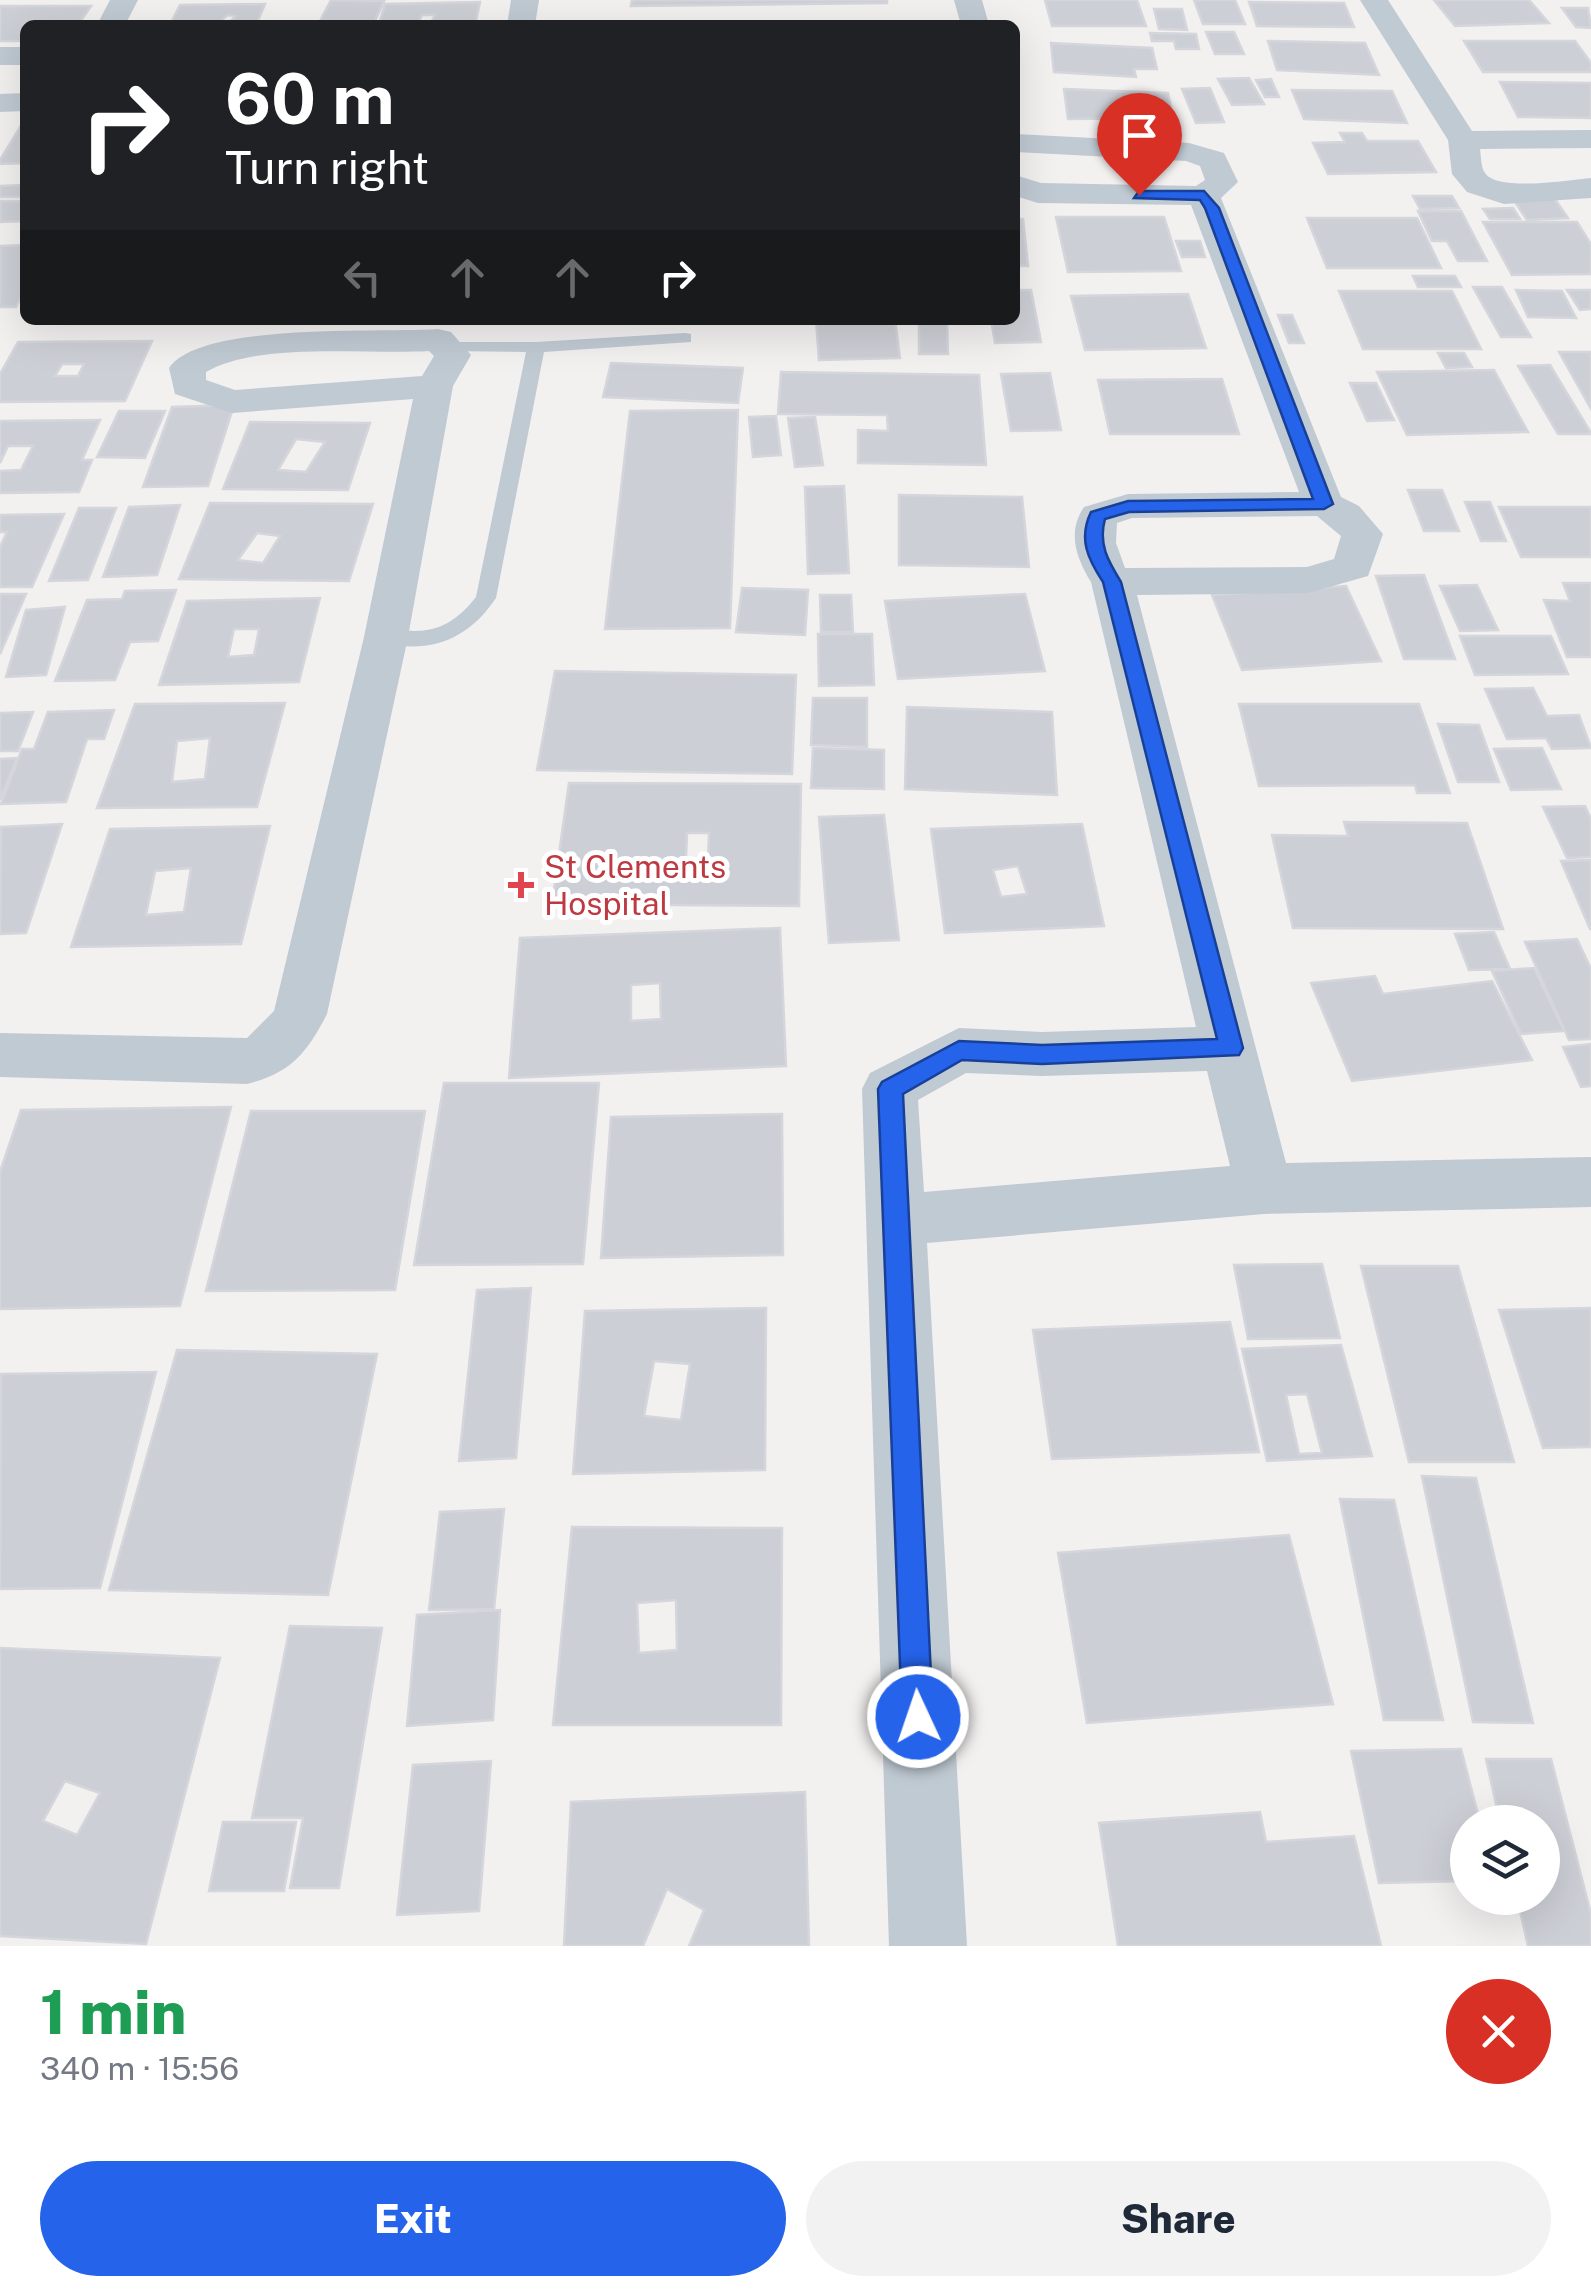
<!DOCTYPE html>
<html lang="en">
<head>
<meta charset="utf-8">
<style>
  body { margin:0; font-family:"Public Sans",sans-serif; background:#f2f2f3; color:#1f2937; height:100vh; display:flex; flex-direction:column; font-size:38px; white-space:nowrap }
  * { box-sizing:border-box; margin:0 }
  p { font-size:32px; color:#747a83 }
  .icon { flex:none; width:55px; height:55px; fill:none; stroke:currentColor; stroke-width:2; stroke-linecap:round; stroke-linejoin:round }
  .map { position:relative; height:1946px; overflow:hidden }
  .panel { display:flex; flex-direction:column; background:#fff; flex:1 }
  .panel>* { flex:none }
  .guide { position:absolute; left:20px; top:20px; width:1000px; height:305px; border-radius:15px; box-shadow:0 10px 40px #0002; background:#202124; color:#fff; overflow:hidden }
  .controls { position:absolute; left:1450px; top:1805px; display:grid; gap:20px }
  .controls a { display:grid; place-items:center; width:110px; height:110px; border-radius:50%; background:#fff; box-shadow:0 10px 40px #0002; font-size:50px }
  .pin { position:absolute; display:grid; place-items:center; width:85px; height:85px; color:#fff; margin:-102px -42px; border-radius:50% 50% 50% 0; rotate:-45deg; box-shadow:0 0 10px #0007 }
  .pin .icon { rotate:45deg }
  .me { position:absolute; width:110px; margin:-55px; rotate:357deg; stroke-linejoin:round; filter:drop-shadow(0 0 8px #0008) }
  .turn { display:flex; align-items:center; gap:35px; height:210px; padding:0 40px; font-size:45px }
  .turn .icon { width:130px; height:130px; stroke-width:2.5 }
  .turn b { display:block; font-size:70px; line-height:85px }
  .lanes { display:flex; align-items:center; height:95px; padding:0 40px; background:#0003; justify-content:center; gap:50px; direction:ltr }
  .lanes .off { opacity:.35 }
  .round { display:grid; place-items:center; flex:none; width:105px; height:105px; border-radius:52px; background:#f2f2f3 }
  .overview { display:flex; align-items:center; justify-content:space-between; height:170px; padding:0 40px }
  h1 { font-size:60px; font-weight:800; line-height:75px; color:#1e9e55 }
  .button { display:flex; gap:20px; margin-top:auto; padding:20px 40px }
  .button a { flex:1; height:115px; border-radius:60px; background:#2563eb; color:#fff; font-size:40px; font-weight:800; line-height:115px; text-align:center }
  .button a+a { background:#f2f2f3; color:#1f2937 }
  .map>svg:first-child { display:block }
</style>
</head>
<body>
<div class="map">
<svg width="1591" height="1946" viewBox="0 0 1591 1946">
  <rect width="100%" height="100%" fill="#f3f0f0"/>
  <g fill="#cccfd5" stroke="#d4d6dc" stroke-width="2.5" fill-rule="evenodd">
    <polygon points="331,0 384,1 373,25 318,25"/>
    <polygon points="632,0 887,0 887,3 631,6"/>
    <polygon points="1045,0 1137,0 1146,26 1052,26"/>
    <polygon points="1194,0 1235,0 1245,24 1203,24"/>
    <polygon points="1434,0 1529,0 1549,23 1455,26"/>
    <polygon points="480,2 475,25 430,25 435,15 422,15 417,25 379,25 385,4"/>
    <polygon points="1249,2 1344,3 1354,27 1257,26"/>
    <polygon points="265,4 256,25 227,25 236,16 227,15 217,25 170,25 180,5"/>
    <polygon points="0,6 91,6 78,25 25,25 25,41 0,41"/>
    <polygon points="1562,8 1588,8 1591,28 1576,27"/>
    <polygon points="1154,9 1182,9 1187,30 1159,29"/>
    <polygon points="1206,32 1234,32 1244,54 1215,54"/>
    <polygon points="1150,33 1196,34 1199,49 1176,49 1174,41 1152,41"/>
    <polygon points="1268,41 1365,43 1379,75 1277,70"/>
    <polygon points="1464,41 1575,41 1591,63 1591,72 1483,72"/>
    <polygon points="1051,43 1152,48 1157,69 1134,69 1136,77 1054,72"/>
    <polygon points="1249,78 1264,104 1232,105 1218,79"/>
    <polygon points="1271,79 1279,97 1265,97 1256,80"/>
    <polygon points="1500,82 1591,83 1591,118 1518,117"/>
    <polygon points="1210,88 1224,122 1196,123 1182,89"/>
    <polygon points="1064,89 1168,93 1173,118 1068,119"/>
    <polygon points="1292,90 1392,91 1407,123 1304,119"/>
    <polygon points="25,119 25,163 0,164 0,160"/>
    <polygon points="1340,133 1362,133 1367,141 1418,141 1436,172 1328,174 1313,143 1345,142"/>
    <polygon points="25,185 25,197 0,197 0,186"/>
    <polygon points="1552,195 1568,218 1527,220 1511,196"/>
    <polygon points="1413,196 1452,196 1459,208 1420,209"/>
    <polygon points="0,201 25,201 25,221 0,222"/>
    <polygon points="1513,208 1520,219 1490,219 1483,209"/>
    <polygon points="1418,211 1461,211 1487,261 1458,261 1447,241 1432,241"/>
    <polygon points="1056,217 1164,217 1181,271 1068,272"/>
    <polygon points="1307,218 1417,218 1441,268 1327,268"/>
    <polygon points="1015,219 1023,219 1028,266 1015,266"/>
    <polygon points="1483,222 1577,222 1591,244 1591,274 1512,275"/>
    <polygon points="1176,241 1200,241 1205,257 1182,257"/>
    <polygon points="25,245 25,289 16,307 0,307 0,246"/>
    <polygon points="1413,276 1455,276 1461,287 1418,287"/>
    <polygon points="1473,287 1502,287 1531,337 1501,337"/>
    <polygon points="1015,290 1031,290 1041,342 995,343 991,320 1015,320"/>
    <polygon points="1516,290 1562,291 1576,318 1528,317"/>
    <polygon points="1567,290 1591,290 1591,309 1580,310"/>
    <polygon points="1339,291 1452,291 1481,349 1363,349"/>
    <polygon points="1188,294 1206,348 1085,350 1071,296"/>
    <polygon points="1278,315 1292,315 1304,343 1289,343"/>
    <polygon points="816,320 895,320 900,358 819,360"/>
    <polygon points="919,320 947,320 948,354 919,354"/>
    <path d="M152 341 125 401 0 402V374L18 342ZM62 364H84L78 376H55Z"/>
    <polygon points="1559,352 1591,352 1591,409"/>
    <polygon points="1438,353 1464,353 1472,367 1446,368"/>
    <polygon points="611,363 743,368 738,403 603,397"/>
    <polygon points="1550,365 1591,433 1591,434 1558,434 1518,366"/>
    <polygon points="1494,370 1528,432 1407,435 1377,372"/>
    <polygon points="781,372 979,375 986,465 858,463 858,430 888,431 887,415 778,414"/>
    <polygon points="1050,373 1061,430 1011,431 1001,374"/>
    <polygon points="1222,379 1239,434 1110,434 1098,380"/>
    <polygon points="1350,383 1376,383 1394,420 1367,421"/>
    <polygon points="234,405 208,486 143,487 172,407"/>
    <polygon points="738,410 730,628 605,629 630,411"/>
    <polygon points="119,411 165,411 145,458 97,457"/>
    <polygon points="776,416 781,455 753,457 749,417"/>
    <polygon points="815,417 823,465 795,467 788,418"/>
    <polygon points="100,420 82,460 92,460 79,492 0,493 0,471 21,470 33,446 8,446 0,463 0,421"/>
    <path d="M250 422 370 423 348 490 223 489ZM296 439 325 442 306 472 278 470Z"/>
    <polygon points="844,486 849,573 808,574 805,487"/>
    <polygon points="1408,490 1442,490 1459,531 1424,531"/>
    <polygon points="899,495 1022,497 1029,567 899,565"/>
    <polygon points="1465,502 1490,502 1506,541 1481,541"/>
    <path d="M210 503 373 504 349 581 179 579ZM257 533 280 536 263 563 238 560Z"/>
    <polygon points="180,505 157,575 103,577 129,507"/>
    <polygon points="1499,507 1591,507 1591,557 1521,557"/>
    <polygon points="79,508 116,508 88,580 49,581"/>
    <polygon points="64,514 32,587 0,587 0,547 7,532 0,532 0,515"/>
    <polygon points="1424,575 1455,659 1404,659 1376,576"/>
    <polygon points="1563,583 1591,583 1591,657 1567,657 1544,600 1570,601"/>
    <polygon points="1477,585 1498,630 1460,631 1440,586"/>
    <polygon points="1346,586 1381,661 1242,670 1212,595"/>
    <polygon points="742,588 808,590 805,635 736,632"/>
    <polygon points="176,590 158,641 130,642 115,680 55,681 87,600 122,599 125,591"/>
    <polygon points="0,594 26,594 0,654"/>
    <polygon points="1025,594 1045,671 898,679 885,601"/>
    <polygon points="820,595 851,595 853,632 821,632"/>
    <path d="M320 598 299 682 159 685 187 601ZM234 629H259L254 655 228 657Z"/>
    <polygon points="65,607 46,675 6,677 26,610"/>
    <polygon points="818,634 872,634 874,685 819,686"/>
    <polygon points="1460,636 1551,636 1568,674 1475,675"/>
    <polygon points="555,671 796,675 792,774 537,770"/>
    <polygon points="1533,688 1547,716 1579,715 1591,748 1552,749 1546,738 1507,739 1485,689"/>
    <polygon points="813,698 867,698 867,747 811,745"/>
    <path d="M285 703 257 807 97 808 135 704ZM210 738 205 779 172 782 177 741Z"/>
    <polygon points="1239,704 1419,704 1450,793 1417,793 1415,785 1259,786"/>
    <polygon points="907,707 1052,712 1057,795 905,789"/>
    <polygon points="114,710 104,739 87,739 66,802 1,804 22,749 34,749 48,712"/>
    <polygon points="33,712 18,751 0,751 0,713"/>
    <polygon points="1438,724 1479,725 1499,782 1458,782"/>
    <polygon points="813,748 884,750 884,789 811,788"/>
    <polygon points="1542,748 1561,789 1511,790 1494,749"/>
    <polygon points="17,758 0,800 0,759"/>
    <path d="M569 783 801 784 799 906 552 904ZM687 833H709L708 858H686Z"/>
    <polygon points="1585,806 1591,819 1591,857 1567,858 1543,807"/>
    <polygon points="884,815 899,940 829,943 819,817"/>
    <polygon points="1344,822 1467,823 1503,929 1293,928 1272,835 1348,836"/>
    <polygon points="62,824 26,933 0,934 1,827"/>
    <path d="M1082 824 1104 926 945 933 931 829ZM1018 866 1027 894 1001 897 993 870Z"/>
    <path d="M270 826 241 944 71 947 110 829ZM191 868 184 912 146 915 155 871Z"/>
    <polygon points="1591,860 1591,929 1590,929 1561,861"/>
    <path d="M780 928 786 1066 509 1078 520 938ZM660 983 661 1019 631 1021V985Z"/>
    <polygon points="1494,932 1510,969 1469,970 1455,934"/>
    <polygon points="1577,939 1591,969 1591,1039 1569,1040 1525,942"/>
    <polygon points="1534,968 1564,1031 1521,1034 1492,971"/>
    <polygon points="1375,976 1383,994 1492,981 1532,1060 1352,1081 1311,983"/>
    <polygon points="1591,1044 1591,1086 1581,1087 1563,1047"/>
    <polygon points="444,1083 599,1083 583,1264 414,1265"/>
    <polygon points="231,1107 180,1306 0,1309 0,1172 21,1110"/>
    <polygon points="251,1111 425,1111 395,1290 206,1291"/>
    <polygon points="782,1114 783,1255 601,1258 611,1117"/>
    <polygon points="1322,1264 1340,1338 1248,1339 1234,1265"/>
    <polygon points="1361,1266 1458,1266 1514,1462 1409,1462"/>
    <polygon points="531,1288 516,1458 459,1461 477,1290"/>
    <path d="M766 1308 765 1470 573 1474 585 1311ZM654 1361 690 1364 681 1420 644 1416Z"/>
    <polygon points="1591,1308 1591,1447 1543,1448 1499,1310"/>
    <polygon points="1230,1322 1259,1452 1052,1459 1033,1330"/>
    <path d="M1341 1345 1372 1456 1267 1461 1242 1349ZM1307 1394 1322 1453 1299 1454 1286 1395Z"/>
    <polygon points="177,1350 377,1354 328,1595 109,1590"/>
    <polygon points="156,1372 100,1588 0,1589 1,1374"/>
    <polygon points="1422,1476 1476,1478 1533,1723 1473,1722"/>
    <polygon points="1340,1499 1394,1500 1443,1720 1384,1720"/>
    <polygon points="504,1509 494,1609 429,1610 440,1512"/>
    <path d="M572 1527 782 1528 781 1725H553ZM676 1600 677 1650 639 1653 637 1603Z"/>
    <polygon points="1289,1535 1333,1704 1087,1723 1058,1553"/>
    <polygon points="500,1610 493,1720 407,1726 417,1615"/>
    <polygon points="290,1626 382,1628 339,1888 290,1888 303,1818 252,1818"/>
    <path d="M0 1648 220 1658 146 1944 0 1936ZM65 1781 100 1793 77 1835 43 1821Z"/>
    <polygon points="1461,1749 1480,1822 1468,1822 1468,1881 1379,1883 1351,1751"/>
    <polygon points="1486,1759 1551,1759 1591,1914 1591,1946 1528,1946 1517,1898 1542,1898 1542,1822 1500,1822"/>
    <polygon points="491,1761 479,1911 397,1915 413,1765"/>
    <polygon points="805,1792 809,1946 689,1946 704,1910 667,1889 643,1946 564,1946 571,1802"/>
    <polygon points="1260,1812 1266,1842 1354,1836 1381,1946 1118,1946 1099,1823"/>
    <polygon points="223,1822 296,1822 284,1891 209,1891"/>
  </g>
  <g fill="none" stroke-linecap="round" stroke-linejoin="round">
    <path fill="#c0cad3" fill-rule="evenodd" d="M685 333 691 334V342L544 352 496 598C468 640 429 655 379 642L376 637C396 617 432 654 476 597L526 352 449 351 440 346 443 342H536Z"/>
    <g fill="#c0cad3" fill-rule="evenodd">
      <polygon points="110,0 138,0 125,25 97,25"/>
      <polygon points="511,0 539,0 535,25 507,25"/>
      <polygon points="954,0 982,0 989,25 961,25"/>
      <path d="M1360 0H1388L1472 131 1591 130V148L1480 149C1481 156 1481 168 1485 173 1497 192 1570 180 1591 178V198L1504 204 1467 192 1452 174 1448 140Z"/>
      <rect x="0" y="47" width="25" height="18"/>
      <polygon points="25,93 25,111 0,112 0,94"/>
      <path d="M1015 134 1189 143 1224 153 1238 182 1221 198 1341 497 1359 506 1383 534 1368 576 1308 593 1137 595 1286 1163 1591 1157V1207L1264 1214 927 1243 967 1946H889L862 1089 870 1073 959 1028 1042 1032 1196 1027 1091 582C1076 558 1067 532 1084 507L1128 494 1299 492 1191 205 1038 203 1015 196V175L1041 183 1196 186 1205 180 1200 166 1186 161 1015 152ZM1317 516 1341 536 1334 559 1307 567 1125 568 1116 543 1117 523 1132 518ZM1207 1071 1230 1166 924 1192 918 1100 966 1073 1042 1076Z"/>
      <path d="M438 329 451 332 471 355 453 386 408 637 327 1014C307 1053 291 1073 247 1084L0 1077V1033L247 1038 274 1011 364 637 413 399 232 413 175 394 169 368C200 322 382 333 438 329ZM429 351 434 356 422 376 235 390 206 380V372C260 341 365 355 429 351Z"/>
    </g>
  </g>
  <path fill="#2563eb" stroke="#184099" stroke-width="2.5" d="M1139 191H1204L1219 208 1333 504 1324 509 1129 512 1105 519C1098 544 1108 561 1121 582L1243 1048 1239 1055 1042 1064 962 1060 903 1094 933 1717 929 1728 918 1732 906 1728 902 1717 878 1089 882 1082 959 1041 1042 1045 1217 1039 1103 582C1088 559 1078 539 1091 512L1128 501 1313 499 1205 208 1200 200 1134 198Z"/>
  <path fill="#e0444e" stroke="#fff" stroke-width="4" d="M516 870h10v10h10v10h-10v10h-10v-10h-10v-10h10z"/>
  <g text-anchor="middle" stroke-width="10" stroke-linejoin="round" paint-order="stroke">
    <g font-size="32" fill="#be3a42" stroke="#fff" text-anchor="start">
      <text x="544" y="878">St Clements<tspan x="544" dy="37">Hospital</tspan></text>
    </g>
  </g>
</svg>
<div class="controls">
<a><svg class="icon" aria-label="layers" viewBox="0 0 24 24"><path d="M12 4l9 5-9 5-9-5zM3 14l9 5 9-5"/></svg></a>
</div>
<div class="pin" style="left:1139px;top:195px;background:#d93025"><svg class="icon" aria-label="arrive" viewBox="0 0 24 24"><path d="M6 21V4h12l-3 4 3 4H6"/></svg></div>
<svg class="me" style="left:918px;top:1717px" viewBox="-20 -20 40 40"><circle r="17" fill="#2563eb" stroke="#fff" stroke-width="3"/><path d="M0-11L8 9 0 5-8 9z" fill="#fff"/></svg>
<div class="guide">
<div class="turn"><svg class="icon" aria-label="right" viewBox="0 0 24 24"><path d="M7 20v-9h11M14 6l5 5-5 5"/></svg><div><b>60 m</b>Turn right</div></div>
<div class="lanes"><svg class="icon off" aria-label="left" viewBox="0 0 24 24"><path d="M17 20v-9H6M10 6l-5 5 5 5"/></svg><svg class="icon off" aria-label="ahead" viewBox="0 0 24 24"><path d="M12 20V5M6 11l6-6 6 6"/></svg><svg class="icon off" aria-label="ahead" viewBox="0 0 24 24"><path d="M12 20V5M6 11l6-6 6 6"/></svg><svg class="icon" aria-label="right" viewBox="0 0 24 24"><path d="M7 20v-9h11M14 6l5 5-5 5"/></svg></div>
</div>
</div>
<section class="panel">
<div class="overview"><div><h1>1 min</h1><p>340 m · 15:56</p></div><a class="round" style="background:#d93025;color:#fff"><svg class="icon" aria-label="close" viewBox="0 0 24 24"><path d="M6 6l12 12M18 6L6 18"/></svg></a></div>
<div class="button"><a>Exit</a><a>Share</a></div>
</section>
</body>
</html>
